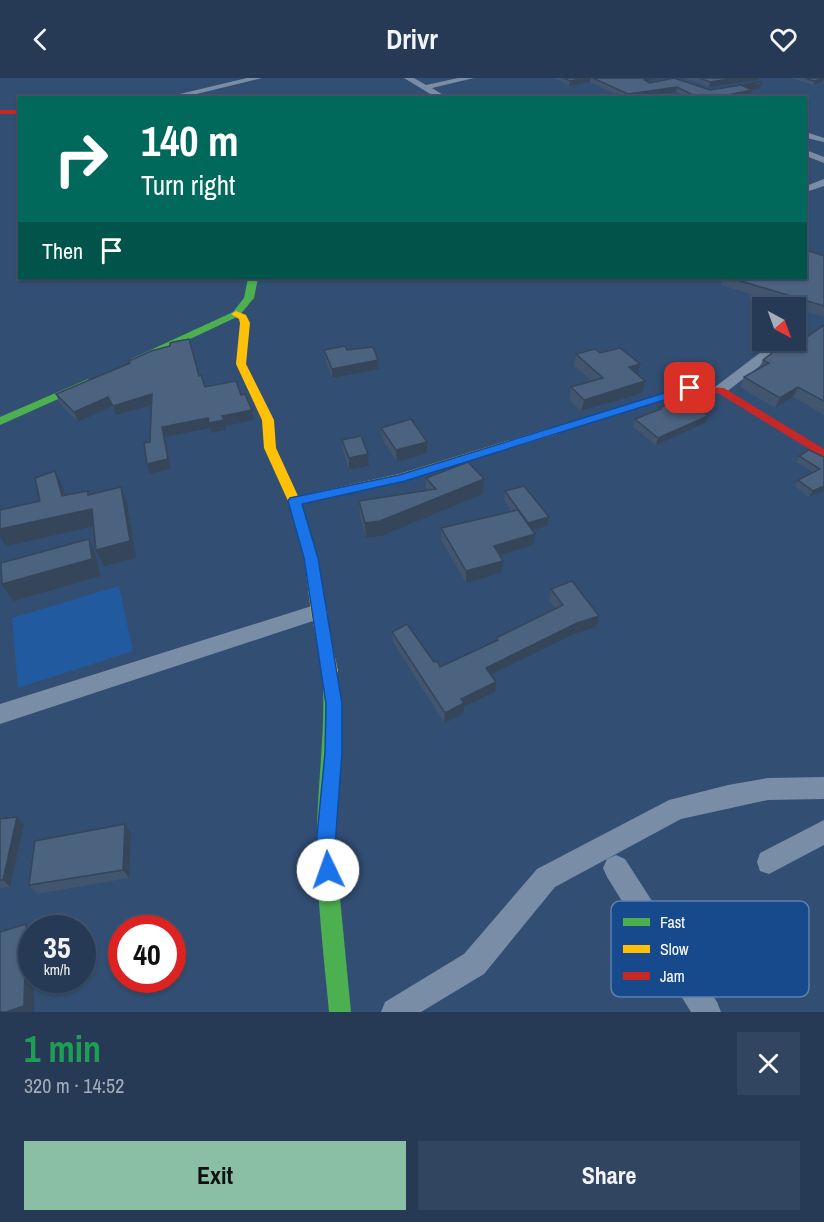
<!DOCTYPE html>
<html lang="en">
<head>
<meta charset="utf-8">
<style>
  body { margin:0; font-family:"Archivo Narrow",sans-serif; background:#324560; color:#f1f3f6; height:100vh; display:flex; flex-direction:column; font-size:22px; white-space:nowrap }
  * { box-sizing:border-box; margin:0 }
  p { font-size:20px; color:#a4adb9 }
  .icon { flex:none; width:33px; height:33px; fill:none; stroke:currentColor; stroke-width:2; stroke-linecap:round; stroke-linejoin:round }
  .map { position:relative; height:934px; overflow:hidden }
  .panel { display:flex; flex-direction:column; background:#263a56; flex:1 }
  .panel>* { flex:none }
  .hud { position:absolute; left:18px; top:18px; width:789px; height:183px; border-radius:0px; box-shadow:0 2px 4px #0004,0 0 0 2px #42546c; background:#00695c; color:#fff; overflow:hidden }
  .needle { width:39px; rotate:139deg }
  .controls { position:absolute; left:752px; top:219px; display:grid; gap:12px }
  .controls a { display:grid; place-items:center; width:54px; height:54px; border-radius:0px; background:#263a56; box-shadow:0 2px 4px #0004,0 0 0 2px #42546c; font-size:30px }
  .speed { position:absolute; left:18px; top:837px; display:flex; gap:12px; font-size:30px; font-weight:700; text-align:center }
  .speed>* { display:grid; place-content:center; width:78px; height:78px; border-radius:50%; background:#263a56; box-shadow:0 2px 4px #0004,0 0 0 2px #42546c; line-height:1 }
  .speed small { font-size:15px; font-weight:400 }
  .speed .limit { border:9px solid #d22; background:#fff; color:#111 }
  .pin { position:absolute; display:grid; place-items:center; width:51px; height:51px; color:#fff; margin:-26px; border-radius:12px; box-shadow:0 3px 9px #0006 }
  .me { position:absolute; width:66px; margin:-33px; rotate:357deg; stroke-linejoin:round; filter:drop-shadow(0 0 4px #0008) }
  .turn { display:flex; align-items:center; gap:21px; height:126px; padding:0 24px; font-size:27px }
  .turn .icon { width:78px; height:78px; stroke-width:2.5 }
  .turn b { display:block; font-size:42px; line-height:51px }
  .then { display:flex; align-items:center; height:57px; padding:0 24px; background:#0003; gap:12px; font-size:22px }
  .round { display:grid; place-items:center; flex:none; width:63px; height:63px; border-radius:0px; background:#324560 }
  .head { display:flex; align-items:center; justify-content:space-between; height:102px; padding:0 24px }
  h1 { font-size:36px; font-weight:700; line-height:45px; color:#1e9e55 }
  .primary-button { display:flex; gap:12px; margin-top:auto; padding:12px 24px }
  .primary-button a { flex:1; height:69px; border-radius:0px; background:#8abfa5; color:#111; font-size:24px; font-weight:700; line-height:69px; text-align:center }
  .primary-button a+a { background:#324560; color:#f1f3f6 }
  header { display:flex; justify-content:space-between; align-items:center; height:78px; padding:0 24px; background:#263a56; font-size:27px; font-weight:700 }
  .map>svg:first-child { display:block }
</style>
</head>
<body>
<header><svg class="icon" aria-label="back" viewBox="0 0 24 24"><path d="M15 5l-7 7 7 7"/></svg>Drivr<svg class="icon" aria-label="heart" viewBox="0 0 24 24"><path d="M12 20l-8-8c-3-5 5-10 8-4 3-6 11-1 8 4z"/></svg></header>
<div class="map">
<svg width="824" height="934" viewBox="0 0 824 934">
  <rect width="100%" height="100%" fill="#324e72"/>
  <polygon fill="#225a9f" points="119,508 133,573 18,610 12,540"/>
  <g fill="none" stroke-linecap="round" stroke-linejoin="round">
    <g fill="#798ea6" fill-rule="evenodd">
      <polygon points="247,0 262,0 180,20 163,20"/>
      <polygon points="404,0 414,0 426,7 458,0 474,0 432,10 448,20 437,20"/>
      <polygon points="806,54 824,60 824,64 806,60"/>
      <polygon points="806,72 824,79 824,85 806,78"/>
      <polygon points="824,101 824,108 806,114 806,108"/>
      <polygon points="777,262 792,263 725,315 715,315 713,312 715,309"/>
      <polygon points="318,526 325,529 328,534 325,539 0,646 0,626"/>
      <polygon points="824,699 824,721 768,722 681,741 555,809 484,896 421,934 381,934 385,924 464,876 537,791 669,722 728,707 768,700"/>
      <polygon points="824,742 824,767 769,796 760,793 757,784 760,775"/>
      <polygon points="616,777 625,781 717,924 721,934 691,934 607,799 603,790 607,781"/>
    </g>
    <g fill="#4caf50" fill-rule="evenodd">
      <polygon points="248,200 258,200 254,220 239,238 139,285 131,285 131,281 233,234 244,220"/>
      <polygon points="88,301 93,304 92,306 0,347 0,339"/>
      <path d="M330 586 336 588 340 616 335 768 351 934H329C324 879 317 824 317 768 316 709 327 652 322 593L324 588Z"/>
    </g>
    <polygon fill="#ffc107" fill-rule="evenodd" points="236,233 246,237 250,245 246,286 274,342 276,370 298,418 399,396 553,349 559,353 557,356 400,404 301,426 318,480 325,534 338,593 336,598 330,600 324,598 322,593 311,534 304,480 288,423 264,370 262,342 236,286 240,245 239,241 231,236"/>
    <g fill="#c62828" fill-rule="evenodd">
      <rect x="0" y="32" width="20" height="4"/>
      <polygon points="690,308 724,310 824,371 824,380 718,315 691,314 557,356 549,356 547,353 549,350"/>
    </g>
  </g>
  <g fill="#41556e">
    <polygon points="554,0 659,0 647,3 650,5 710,12 761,6 759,11 752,12 751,17 740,20 687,20 676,14 637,20 624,20 590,4 569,8"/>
    <polygon points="685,0 759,0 758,2 709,9"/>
    <polygon points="791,0 824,0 824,5 813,7"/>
    <polygon points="824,178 824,239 721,207 723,200 806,200"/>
    <polygon points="824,247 824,337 793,319 775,330 740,309 744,299 759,290 763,282 800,264"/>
    <polygon points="324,272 347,272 379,291 332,300 325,281"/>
    <polygon points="600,275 637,297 642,315 581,333 569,321 571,309 591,303 574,288 576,276"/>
    <polygon points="199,298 205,309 241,317 252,332 254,342 225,348 226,352 211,355 210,350 165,359 171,391 150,396 147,386 150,364 152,327 116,337 112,328 78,344 60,326 56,316"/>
    <polygon points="659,330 685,330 708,338 705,345 656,367 633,349 635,341 658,332"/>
    <polygon points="381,350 427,375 397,384 382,361"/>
    <polygon points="342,362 368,376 369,388 349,392 343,373"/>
    <polygon points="799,378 824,379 824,413 809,419 795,408 798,402 813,394 796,384"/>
    <polygon points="426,400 484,401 483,416 381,458 366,460 360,438 359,423 426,413"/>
    <polygon points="505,413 549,439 547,448 533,452 533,467 499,478 501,495 466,505 441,462 441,450 511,433 504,422"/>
    <polygon points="551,511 596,549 574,556 491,597 496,604 495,614 464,629 463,636 444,645 393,564 392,554 440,589 496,563 496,560 556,531 549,522"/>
    <polygon points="17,739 24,747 10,809 0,810 0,741"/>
    <polygon points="125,746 131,755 129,800 37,816 29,807"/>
  </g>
  <g fill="#35455a">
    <polygon points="586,0 591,0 590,4 569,8 570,3"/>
    <polygon points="645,0 659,0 644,4 643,7"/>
    <polygon points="737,0 759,0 758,2 709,9 710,4"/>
    <polygon points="824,0 823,4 813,7 814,3"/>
    <polygon points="761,6 759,11 752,12 751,17 739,20 732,16 743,8"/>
    <polygon points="677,9 676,14 637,20 627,20 628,16"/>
    <polygon points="378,282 379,291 332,300 332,291"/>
    <polygon points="640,286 637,297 629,289"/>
    <polygon points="645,303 642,315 581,333 584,322"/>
    <polygon points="798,309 793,319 775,330 780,320"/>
    <polygon points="152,316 155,326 116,337 113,328"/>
    <polygon points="108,319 112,328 78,344 74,334"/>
    <polygon points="252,332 254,342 225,348 226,352 211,355 210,350 165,359 171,391 150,396 147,386 162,349"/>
    <polygon points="708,338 705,345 656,367 658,360"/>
    <polygon points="427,364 427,375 397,384 396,372"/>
    <polygon points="368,376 369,388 349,392 349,380"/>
    <polygon points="55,393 63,410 70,435 62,418"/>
    <polygon points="484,401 483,416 381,458 366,460 365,445"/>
    <polygon points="824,408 824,413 809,419 813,413"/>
    <polygon points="121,409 127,425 136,480 104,488 96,472"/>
    <polygon points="92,431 99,447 6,468 0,458 0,451"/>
    <polygon points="549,439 547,448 526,454 528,445"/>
    <polygon points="535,456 533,467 492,480 494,468"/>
    <polygon points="89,461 96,478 100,498 13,523 2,506"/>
    <polygon points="503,483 501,495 466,505 466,493"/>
    <polygon points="599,538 596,549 574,556 484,600 486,590 577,545"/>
    <polygon points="496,604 495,614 464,629 463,636 444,645 445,635 461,621"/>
    <polygon points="17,739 24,747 10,809 3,802"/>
    <polygon points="125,746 131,755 129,800 123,792"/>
    <polygon points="26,846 32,851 32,902 34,902 34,934 6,934"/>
  </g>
  <g fill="#4c6380" stroke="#35455a" stroke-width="1.5">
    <polygon points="564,0 586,0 570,3"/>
    <polygon points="593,0 645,0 644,2 650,5 674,0 710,12 761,4 761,6 743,8 752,12 732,16 740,20 699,20 677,9 628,16"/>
    <polygon points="700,0 737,0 710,4"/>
    <polygon points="805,0 824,0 814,3"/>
    <polygon points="806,172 824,178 824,228 731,200 806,200"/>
    <polygon points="824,247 824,323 798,309 780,320 744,299 769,285 763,282 789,262 795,262 800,264"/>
    <polygon points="189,261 199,298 201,297 205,309 236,303 241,317 245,316 252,332 222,338 224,342 209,345 208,340 162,349 168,381 147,386 144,365 150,364 152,316 113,328 108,319 74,334 56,316 130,285 129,283 151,273 170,268 170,265 173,264"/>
    <polygon points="345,268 347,272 373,269 378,282 332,291 324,272"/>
    <polygon points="620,270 640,286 629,289 645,303 584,322 571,309 603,300 576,276 595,271 600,275"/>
    <polygon points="675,323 685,330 696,327 708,338 658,360 635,341 661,331 659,330"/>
    <polygon points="411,341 427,364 396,372 381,350"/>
    <polygon points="361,358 368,376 349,380 342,362"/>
    <polygon points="809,372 824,379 824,408 813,413 798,402 820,391 799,378"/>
    <polygon points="468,384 484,401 380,443 365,445 359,423 436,411 426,400"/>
    <polygon points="55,393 62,418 88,413 88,417 121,409 130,463 96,472 92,431 0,451 0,432 40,423 35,400"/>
    <polygon points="524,408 549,439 528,445 505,413"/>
    <polygon points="518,432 535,456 494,468 503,483 466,493 441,450"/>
    <polygon points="89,461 92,481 2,506 1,485"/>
    <polygon points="572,503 599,538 577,545 486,590 496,604 461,621 464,625 445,635 392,554 407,546 434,584 437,583 440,589 498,562 496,560 563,527 551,511"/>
    <polygon points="17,739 3,802 0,802 0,741"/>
    <polygon points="125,746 123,792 29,807 35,763"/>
    <polygon points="26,846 24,928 6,934 0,934 0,854"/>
  </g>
  <polygon fill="#1a73e8" stroke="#114b97" stroke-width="1.5" points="690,307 693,308 693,313 405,403 302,426 318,480 342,626 342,675 335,768 337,792 334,799 328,801 321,799 316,768 325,675 326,626 304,480 288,423 290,420 399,397"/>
  <rect x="611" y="823" width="198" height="96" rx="9" fill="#174a8d" stroke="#5d80af" stroke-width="1.5"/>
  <rect x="623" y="840" width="27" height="8" fill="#4caf50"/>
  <rect x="623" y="867" width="27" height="8" fill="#ffc107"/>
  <rect x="623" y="894" width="27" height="8" fill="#c62828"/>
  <g font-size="16" fill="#fff">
    <text x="660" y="850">Fast</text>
    <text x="660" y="877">Slow</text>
    <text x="660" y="904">Jam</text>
  </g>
</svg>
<div class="controls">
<a><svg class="needle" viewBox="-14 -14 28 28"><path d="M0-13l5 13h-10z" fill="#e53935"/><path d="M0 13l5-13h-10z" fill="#a4adb9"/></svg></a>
</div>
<div class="speed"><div>35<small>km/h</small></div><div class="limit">40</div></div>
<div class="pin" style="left:690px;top:310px;background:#d93025"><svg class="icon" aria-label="arrive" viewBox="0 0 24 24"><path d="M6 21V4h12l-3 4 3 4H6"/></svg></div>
<svg class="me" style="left:328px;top:792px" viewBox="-20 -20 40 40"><circle r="19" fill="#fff"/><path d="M0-13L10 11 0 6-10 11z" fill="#1a73e8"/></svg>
<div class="hud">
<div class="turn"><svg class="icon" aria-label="right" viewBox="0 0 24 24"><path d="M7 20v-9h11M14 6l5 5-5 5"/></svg><div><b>140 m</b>Turn right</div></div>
<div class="then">Then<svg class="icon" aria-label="arrive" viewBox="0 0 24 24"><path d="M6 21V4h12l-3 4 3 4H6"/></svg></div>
</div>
</div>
<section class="panel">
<div class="head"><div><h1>1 min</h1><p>320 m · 14:52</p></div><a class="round"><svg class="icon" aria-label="close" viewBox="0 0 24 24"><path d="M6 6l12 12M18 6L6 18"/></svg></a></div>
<div class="primary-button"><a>Exit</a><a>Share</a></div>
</section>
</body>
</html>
